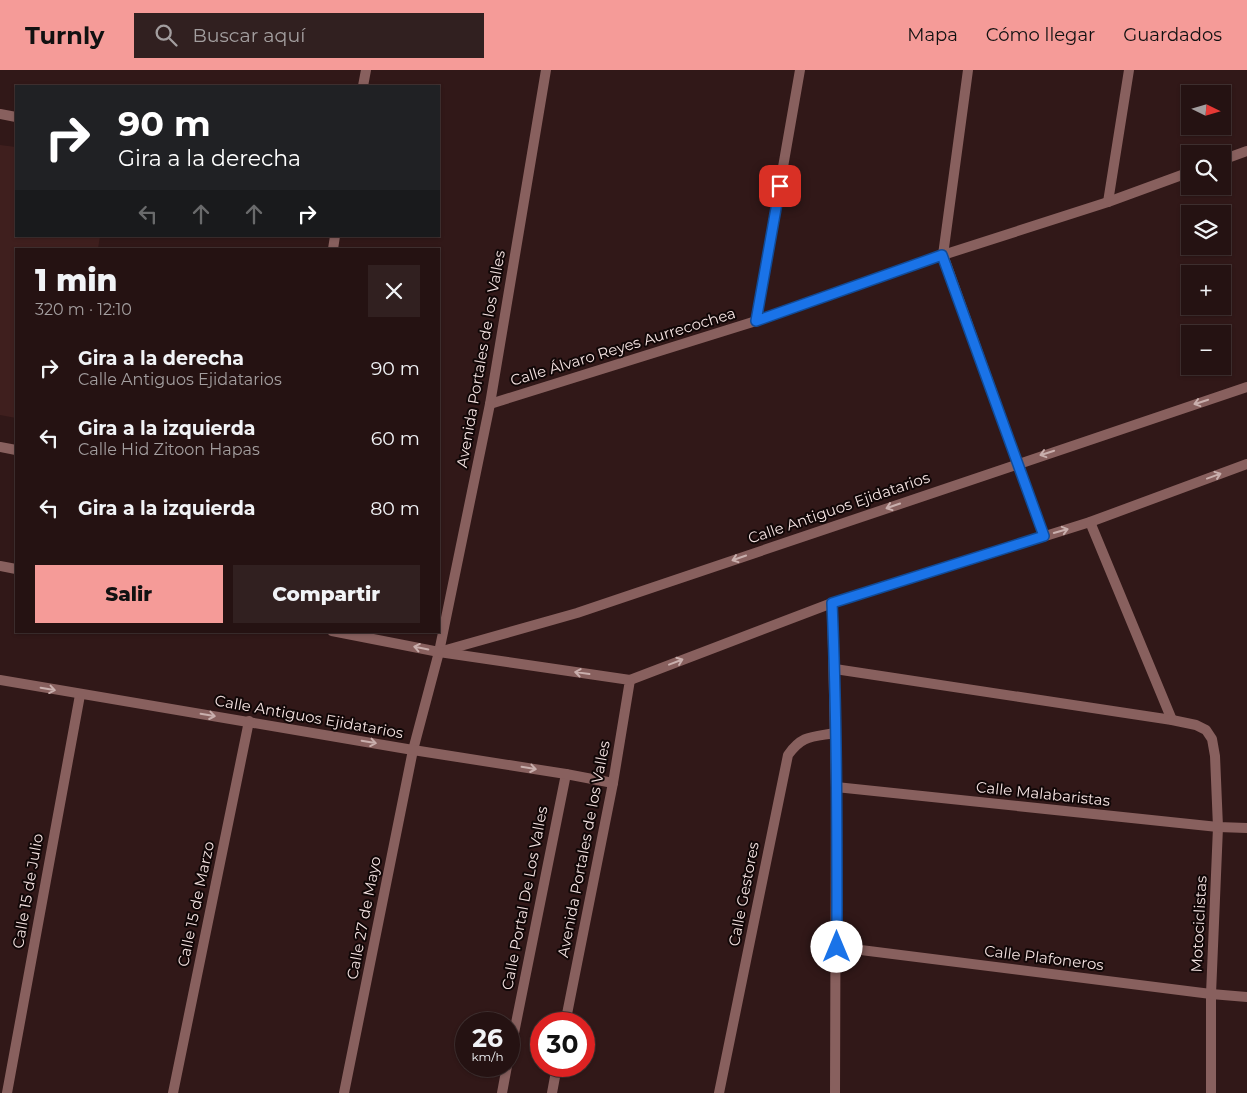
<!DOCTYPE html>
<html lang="es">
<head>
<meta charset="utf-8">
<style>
  body { margin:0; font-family:Montserrat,sans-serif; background:#312020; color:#f1f3f6; height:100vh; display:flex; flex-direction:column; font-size:19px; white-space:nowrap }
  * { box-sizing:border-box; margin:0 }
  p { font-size:16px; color:#a39e9f }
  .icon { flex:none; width:28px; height:28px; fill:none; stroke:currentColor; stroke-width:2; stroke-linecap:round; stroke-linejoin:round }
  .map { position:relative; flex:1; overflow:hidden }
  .drawer { position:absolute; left:15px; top:178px; width:425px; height:385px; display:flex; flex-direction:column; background:#251212; border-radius:0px; box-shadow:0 1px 4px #0004,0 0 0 1px #423232 }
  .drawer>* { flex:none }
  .banner { position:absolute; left:15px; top:15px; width:425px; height:152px; border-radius:0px; box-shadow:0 1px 4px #0004,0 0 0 1px #423232; background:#202124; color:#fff; overflow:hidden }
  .needle { width:32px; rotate:95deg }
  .fabs { position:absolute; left:1181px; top:15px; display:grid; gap:10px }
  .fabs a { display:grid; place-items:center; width:50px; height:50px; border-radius:0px; background:#251212; box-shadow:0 1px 4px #0004,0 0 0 1px #423232; font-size:25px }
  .speed { position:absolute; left:455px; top:942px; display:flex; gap:10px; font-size:25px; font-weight:700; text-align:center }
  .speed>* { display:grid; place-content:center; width:65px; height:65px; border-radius:50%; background:#251212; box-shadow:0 1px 4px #0004,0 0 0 1px #423232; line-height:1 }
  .speed small { font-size:12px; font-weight:400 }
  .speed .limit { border:8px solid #d22; background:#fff; color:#111 }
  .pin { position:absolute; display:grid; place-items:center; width:42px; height:42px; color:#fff; margin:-21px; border-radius:10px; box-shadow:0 2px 8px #0006 }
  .me { position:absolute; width:55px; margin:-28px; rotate:0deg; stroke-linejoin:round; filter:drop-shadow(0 0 4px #0008) }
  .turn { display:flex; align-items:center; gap:18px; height:105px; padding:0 20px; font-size:22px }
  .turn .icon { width:65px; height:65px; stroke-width:2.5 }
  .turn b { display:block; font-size:35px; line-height:42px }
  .lanes { display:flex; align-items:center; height:48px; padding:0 20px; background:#0003; justify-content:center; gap:25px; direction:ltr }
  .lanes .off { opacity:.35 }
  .round { display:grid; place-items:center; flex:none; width:52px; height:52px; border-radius:0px; background:#312020 }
  .overview { display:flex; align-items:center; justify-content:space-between; height:85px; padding:0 20px }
  h1 { font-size:30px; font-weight:800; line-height:38px }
  .primary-button { display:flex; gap:10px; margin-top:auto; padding:10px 20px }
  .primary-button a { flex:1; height:58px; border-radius:0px; background:#f59b98; color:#111; font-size:20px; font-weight:800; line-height:58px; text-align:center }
  .primary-button a+a { background:#312020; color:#f1f3f6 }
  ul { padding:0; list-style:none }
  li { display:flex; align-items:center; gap:15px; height:70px; padding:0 20px }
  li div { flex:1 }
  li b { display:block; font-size:19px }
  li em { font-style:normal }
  header { display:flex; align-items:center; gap:30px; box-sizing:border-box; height:70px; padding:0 25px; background:#f59b98; color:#111 }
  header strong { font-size:24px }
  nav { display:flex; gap:28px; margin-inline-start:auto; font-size:18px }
  .search { width:350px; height:45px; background:#312020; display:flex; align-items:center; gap:12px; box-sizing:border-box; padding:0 18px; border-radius:0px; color:#a39e9f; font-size:19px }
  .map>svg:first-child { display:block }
</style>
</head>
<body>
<header>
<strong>Turnly</strong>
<div class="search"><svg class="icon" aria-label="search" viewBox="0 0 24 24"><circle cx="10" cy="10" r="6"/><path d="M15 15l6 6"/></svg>Buscar aquí</div>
<nav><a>Mapa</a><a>Cómo llegar</a><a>Guardados</a></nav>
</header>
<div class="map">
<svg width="1247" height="1023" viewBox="0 0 1247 1023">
  <rect width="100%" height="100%" fill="#311818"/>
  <polygon fill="#3f1f1e" points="0,75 16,77 16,166 100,166 98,179 16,179 16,348 0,345"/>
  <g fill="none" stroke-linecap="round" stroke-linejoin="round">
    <g stroke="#88605e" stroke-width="10">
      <polyline points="968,0 943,185 1044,466"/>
      <polyline points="363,16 366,0"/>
      <polyline points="0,44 16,47"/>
      <polyline points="1222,90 1247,81"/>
      <polyline points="1108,132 1129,0"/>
      <polyline points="333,179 335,166"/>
      <polyline points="756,251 800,0"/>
      <polyline points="490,334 756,251 943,185 1108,132 1190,102"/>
      <polyline points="0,377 16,380"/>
      <polyline points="1090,452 1172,650"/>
      <polyline points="832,533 836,717 835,1023"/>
      <polyline points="439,582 577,543 1247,317"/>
      <polyline points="835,599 1172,650 1196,655 1206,660 1212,669 1215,686 1218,757 1211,924 1211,1023"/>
      <polyline points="630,610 832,533 1090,452 1247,394"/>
      <polyline points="836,717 1218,757 1247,758"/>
      <polyline points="837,877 1211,924 1247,927"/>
      <polyline points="509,988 566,704"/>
      <polyline points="7,1023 80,625"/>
      <polyline points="173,1023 249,651"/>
      <polyline points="344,1023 413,680 439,582 490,334 546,0"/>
      <polyline points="502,1023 507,996"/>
      <path d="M719 1023 788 685C802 665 812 667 835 663"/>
    </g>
    <g stroke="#88605e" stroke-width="10">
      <polyline points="0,496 16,499"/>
      <polyline points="332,561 439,582 630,610 613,713 565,954"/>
      <polyline points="0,610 413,680 566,704 613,713"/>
      <polyline points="552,1023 557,996"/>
    </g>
  </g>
  <defs><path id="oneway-shaft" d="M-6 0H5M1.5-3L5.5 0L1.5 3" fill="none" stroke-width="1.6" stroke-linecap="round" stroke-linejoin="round" transform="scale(1.25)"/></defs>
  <g stroke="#c9afad">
    <use href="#oneway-shaft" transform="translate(1201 332) rotate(162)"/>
    <use href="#oneway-shaft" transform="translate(1047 383) rotate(162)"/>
    <use href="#oneway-shaft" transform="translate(1214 406) rotate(-20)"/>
    <use href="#oneway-shaft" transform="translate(893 436) rotate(161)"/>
    <use href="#oneway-shaft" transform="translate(1061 461) rotate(-16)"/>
    <use href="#oneway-shaft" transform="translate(739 488) rotate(161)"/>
    <use href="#oneway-shaft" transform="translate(421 578) rotate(-169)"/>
    <use href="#oneway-shaft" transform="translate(676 592) rotate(-21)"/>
    <use href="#oneway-shaft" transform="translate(582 603) rotate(-172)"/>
    <use href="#oneway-shaft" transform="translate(48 619) rotate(10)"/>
    <use href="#oneway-shaft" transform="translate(208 645) rotate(9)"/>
    <use href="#oneway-shaft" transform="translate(369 672) rotate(10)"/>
    <use href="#oneway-shaft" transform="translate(529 698) rotate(9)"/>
  </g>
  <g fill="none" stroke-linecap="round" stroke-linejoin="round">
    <g stroke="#114b97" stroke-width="12">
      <path id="route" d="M780 116 756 251 942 185 1044 466 832 533C837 648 837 763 837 877"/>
    </g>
    <use href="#route" stroke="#1a73e8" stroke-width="9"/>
  </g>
  <g text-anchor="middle" stroke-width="4" stroke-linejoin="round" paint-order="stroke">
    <g font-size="15" fill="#f5e3e2" stroke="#110707">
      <text transform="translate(623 277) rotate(-17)" y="5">Calle Álvaro Reyes Aurrecochea</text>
      <text transform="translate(481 289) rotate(-80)" y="5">Avenida Portales de los Valles</text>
      <text transform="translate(839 438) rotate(-19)" y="5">Calle Antiguos Ejidatarios</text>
      <text transform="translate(309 647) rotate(10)" y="5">Calle Antiguos Ejidatarios</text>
      <text transform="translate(1043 724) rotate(6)" y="5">Calle Malabaristas</text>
      <text transform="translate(584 779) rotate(-79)" y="5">Avenida Portales de los Valles</text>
      <text transform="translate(28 821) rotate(-80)" y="5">Calle 15 de Julio</text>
      <text transform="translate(744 824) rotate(-79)" y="5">Calle Gestores</text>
      <text transform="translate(525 828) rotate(-79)" y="5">Calle Portal De Los Valles</text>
      <text transform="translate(196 834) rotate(-78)" y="5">Calle 15 de Marzo</text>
      <text transform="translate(364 848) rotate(-79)" y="5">Calle 27 de Mayo</text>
      <text transform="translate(1199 854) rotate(-87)" y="5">Motociclistas</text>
      <text transform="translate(1044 888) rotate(7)" y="5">Calle Plafoneros</text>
    </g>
  </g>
</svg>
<div class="fabs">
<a><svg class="needle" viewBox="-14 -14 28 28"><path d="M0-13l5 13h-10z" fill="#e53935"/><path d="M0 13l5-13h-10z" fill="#a39e9f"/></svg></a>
<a><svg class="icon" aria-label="search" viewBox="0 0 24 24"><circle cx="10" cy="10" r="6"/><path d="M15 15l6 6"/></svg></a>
<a><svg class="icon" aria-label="layers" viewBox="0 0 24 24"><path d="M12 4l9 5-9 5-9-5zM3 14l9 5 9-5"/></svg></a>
<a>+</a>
<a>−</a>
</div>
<div class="speed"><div>26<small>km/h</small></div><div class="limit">30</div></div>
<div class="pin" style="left:780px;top:116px;background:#d93025"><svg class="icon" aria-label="arrive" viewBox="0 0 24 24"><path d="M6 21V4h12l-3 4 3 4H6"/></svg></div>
<svg class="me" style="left:837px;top:877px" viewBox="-20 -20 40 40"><circle r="19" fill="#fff"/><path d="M0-13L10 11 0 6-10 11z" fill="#1a73e8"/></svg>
<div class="banner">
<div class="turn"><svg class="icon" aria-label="right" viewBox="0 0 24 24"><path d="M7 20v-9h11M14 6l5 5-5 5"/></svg><div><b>90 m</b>Gira a la derecha</div></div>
<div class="lanes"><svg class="icon off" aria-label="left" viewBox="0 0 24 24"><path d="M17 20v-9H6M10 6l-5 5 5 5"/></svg><svg class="icon off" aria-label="ahead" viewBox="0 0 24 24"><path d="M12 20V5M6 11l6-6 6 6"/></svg><svg class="icon off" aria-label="ahead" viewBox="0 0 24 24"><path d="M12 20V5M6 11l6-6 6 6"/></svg><svg class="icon" aria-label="right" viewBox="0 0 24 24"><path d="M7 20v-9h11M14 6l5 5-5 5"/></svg></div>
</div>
<section class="drawer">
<div class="overview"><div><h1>1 min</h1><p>320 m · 12:10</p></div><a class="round"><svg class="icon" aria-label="close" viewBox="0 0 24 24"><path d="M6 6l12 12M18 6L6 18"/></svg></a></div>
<ul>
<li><svg class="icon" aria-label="right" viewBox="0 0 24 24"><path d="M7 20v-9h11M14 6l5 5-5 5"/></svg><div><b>Gira a la derecha</b><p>Calle Antiguos Ejidatarios</p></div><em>90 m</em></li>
<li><svg class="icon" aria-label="left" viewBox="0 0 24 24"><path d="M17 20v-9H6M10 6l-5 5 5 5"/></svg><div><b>Gira a la izquierda</b><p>Calle Hid Zitoon Hapas</p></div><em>60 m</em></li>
<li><svg class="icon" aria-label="left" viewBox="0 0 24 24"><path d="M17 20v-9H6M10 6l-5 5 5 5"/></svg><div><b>Gira a la izquierda</b></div><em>80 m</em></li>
</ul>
<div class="primary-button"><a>Salir</a><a>Compartir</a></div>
</section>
</div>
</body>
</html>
